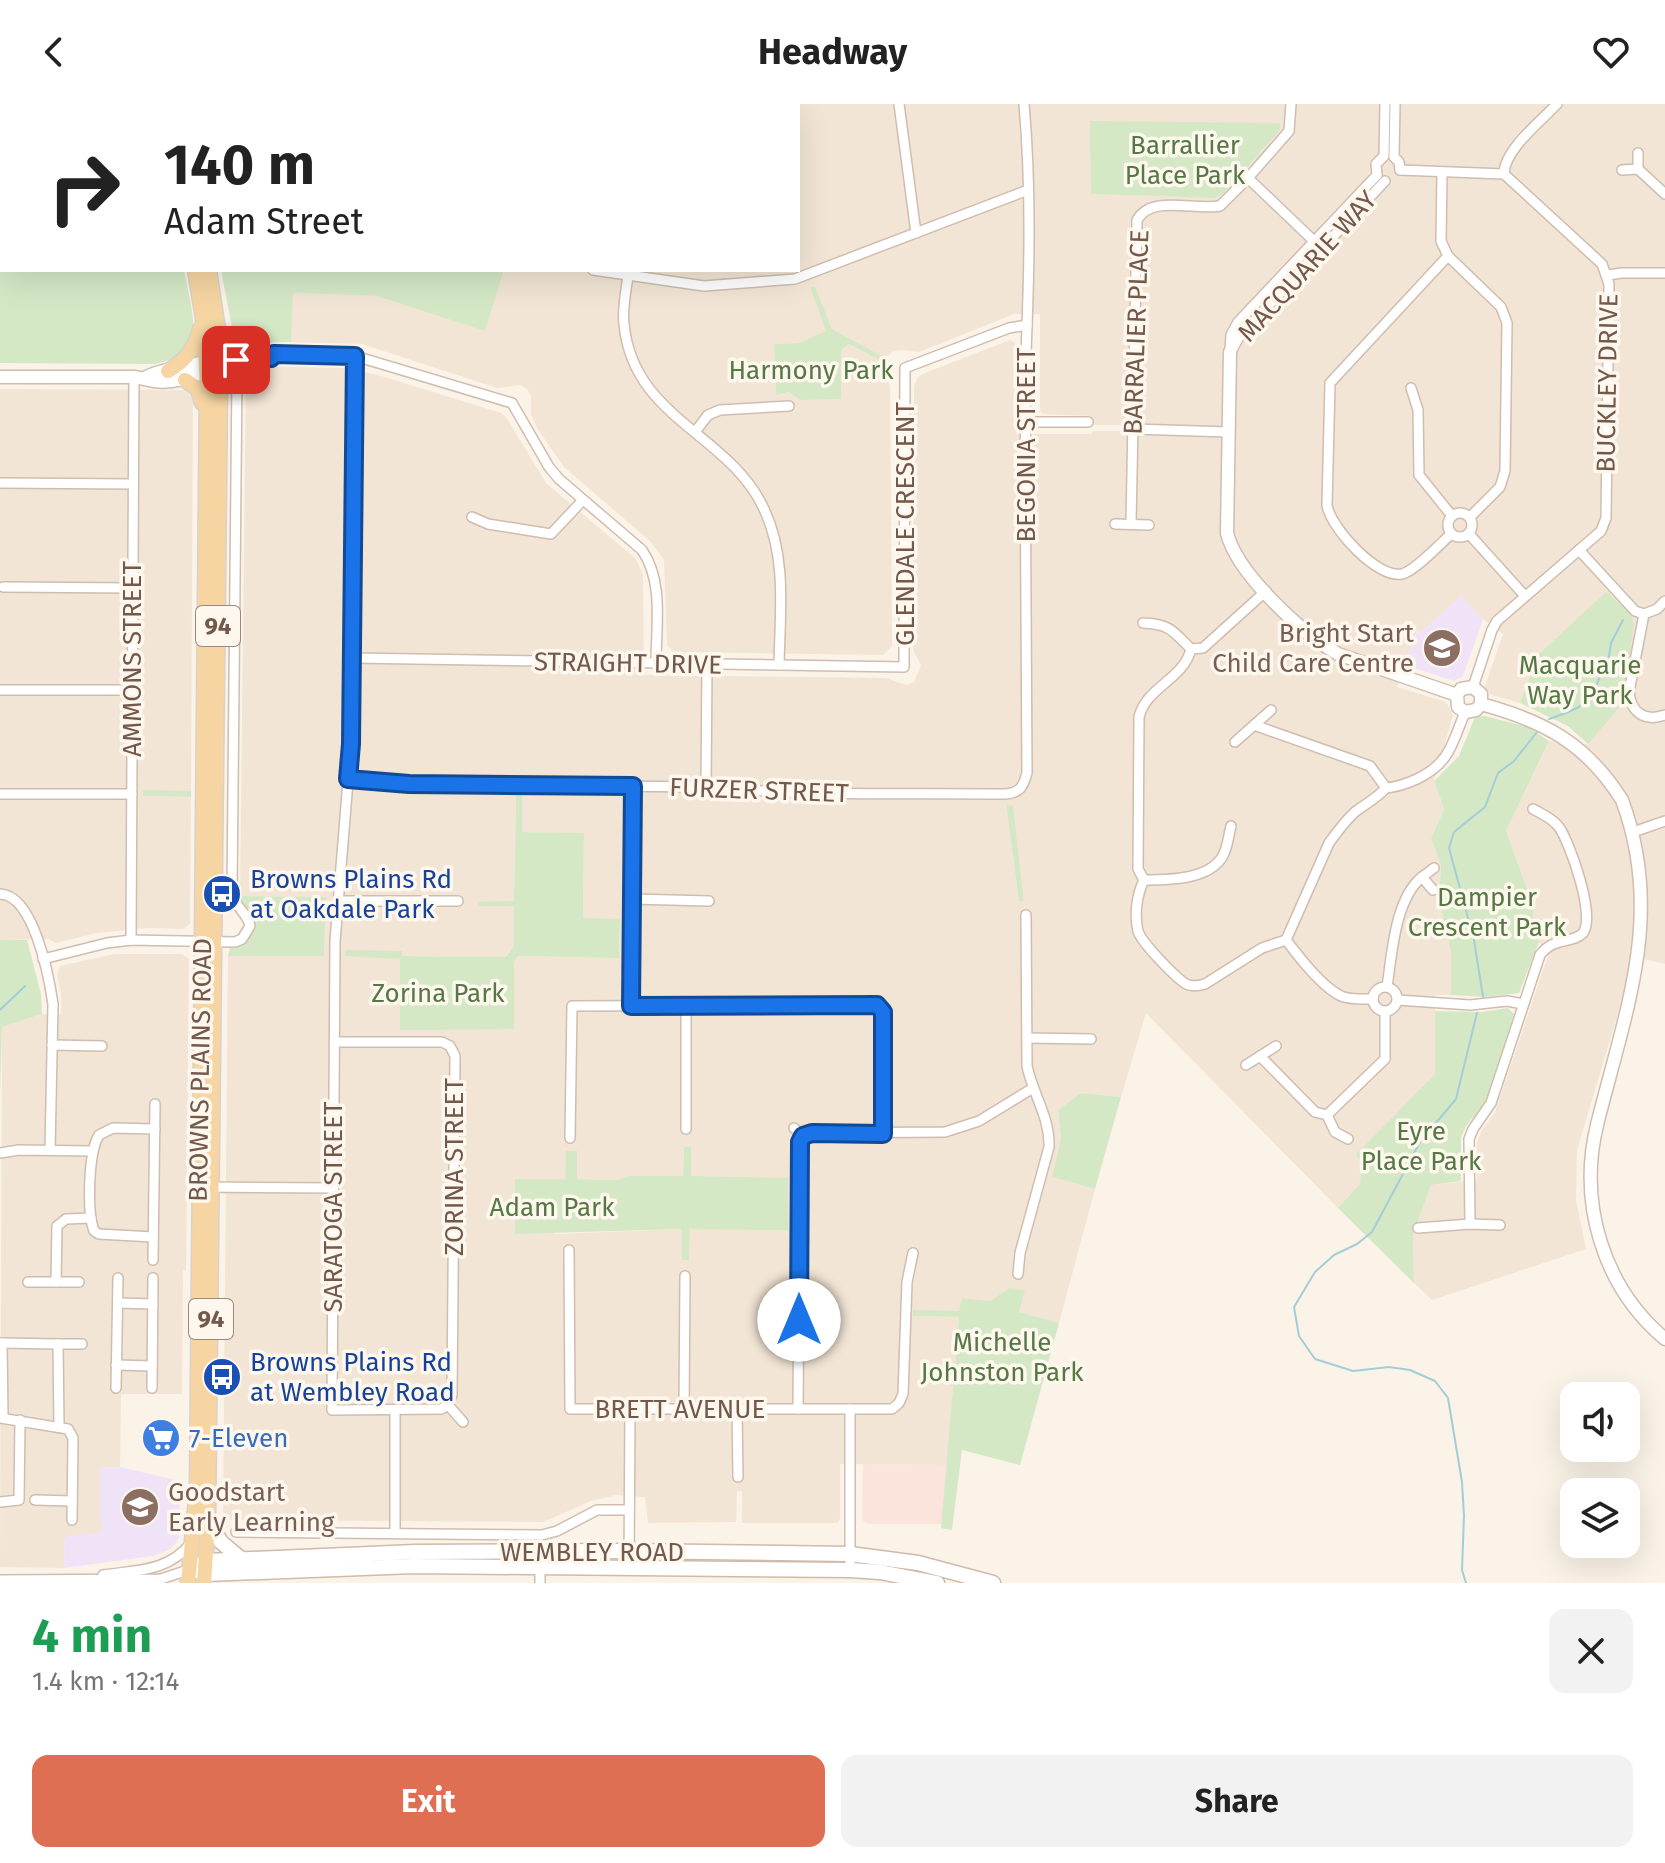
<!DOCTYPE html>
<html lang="en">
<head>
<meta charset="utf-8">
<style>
  body { margin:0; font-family:"Fira Sans",sans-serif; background:#f2f2f2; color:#222; height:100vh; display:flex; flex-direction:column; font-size:30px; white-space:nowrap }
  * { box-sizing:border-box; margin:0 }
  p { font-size:26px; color:#767676 }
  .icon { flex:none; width:44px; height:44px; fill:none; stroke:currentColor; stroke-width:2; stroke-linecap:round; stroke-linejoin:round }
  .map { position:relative; height:1479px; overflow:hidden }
  .details { display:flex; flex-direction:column; background:#fff; flex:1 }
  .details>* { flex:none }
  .guide { position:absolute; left:0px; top:0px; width:800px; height:168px; box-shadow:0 8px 32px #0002; background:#fff; color:#222; overflow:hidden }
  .controls { position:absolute; left:1560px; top:1278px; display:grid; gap:16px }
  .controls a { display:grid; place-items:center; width:80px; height:80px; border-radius:16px; background:#fff; box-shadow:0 8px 32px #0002; font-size:40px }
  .pin { position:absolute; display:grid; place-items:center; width:68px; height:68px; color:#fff; margin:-34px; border-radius:16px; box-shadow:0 4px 12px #0006 }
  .me { position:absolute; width:88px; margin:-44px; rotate:0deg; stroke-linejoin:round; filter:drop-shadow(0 0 6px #0008) }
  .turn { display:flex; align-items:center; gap:28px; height:168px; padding:0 32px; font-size:36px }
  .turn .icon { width:104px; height:104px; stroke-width:2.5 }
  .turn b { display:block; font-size:56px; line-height:68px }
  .round { display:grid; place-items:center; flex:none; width:84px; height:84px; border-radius:16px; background:#f2f2f2 }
  .overview { display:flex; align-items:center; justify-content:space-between; height:136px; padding:0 32px }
  h1 { font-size:48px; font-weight:700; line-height:60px; color:#1e9e55 }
  .primary-button { display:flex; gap:16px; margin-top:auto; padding:16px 32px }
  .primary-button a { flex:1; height:92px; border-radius:16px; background:#de6f52; color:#fff; font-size:32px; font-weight:700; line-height:92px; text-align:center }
  .primary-button a+a { background:#f2f2f2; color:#222 }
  header { display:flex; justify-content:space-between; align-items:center; height:104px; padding:0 32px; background:#fff; font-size:36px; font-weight:700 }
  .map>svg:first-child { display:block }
</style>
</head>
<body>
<header><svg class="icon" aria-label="back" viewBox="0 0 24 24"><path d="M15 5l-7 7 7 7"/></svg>Headway<svg class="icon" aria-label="heart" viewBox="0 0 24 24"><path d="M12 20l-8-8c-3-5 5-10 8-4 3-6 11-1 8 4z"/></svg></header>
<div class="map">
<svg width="1665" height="1479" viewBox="0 0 1665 1479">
  <rect width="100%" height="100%" fill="#fbf3e7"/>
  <g fill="#f2e5d5" fill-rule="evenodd">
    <path d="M198 0H1665V860L1635 853 1577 1046 1576 1096 1586 1145 1432 1196 1414 1179 1413 1131 1431 1081 1477 1076V1038L1482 1026 1495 1008 1548 851 1533 830V801L1506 727 1549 637 1588 640 1538 551 1520 599 1492 591 1487 587 1485 582 1503 530 1483 515 1461 492 1422 527 1417 526 1397 583 1446 598 1453 611 1434 677 1444 705 1431 734 1441 761 1439 795 1451 848V891H1435V970L1356 1050 1361 1060 1360 1080 1338 1104 1146 909 1121 993 1081 989 1058 1006 1061 1034 1052 1073 1095 1085 1059 1219 1018 1208V1187L1009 1184 990 1197 962 1194 960 1207 913 1212 959 1213 947 1361 840 1360V1415L837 1419H742V1387H737L736 1418 648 1419 645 1393 616 1391 591 1397 543 1418 231 1416 223 1409 228 852H324L326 793 240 792 246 267 250 262 341 264 375 270 501 309 506 313 546 379 636 455 643 471 644 571 886 574 906 581 914 578 921 561 913 546 914 282 918 273 925 269 1010 236 1015 239 1016 330H1091L1093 327H1125L1123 321H1093L1090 312 1043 310 1040 306V210H1014L919 248 902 246 893 247 886 254 832 225 815 182 810 183 827 228 799 239 774 240 776 291 789 288 798 292 841 245 849 240 885 259 886 274 890 282 892 542 883 551 673 548 667 541 664 456 650 437 564 363 537 324 531 310V292L527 285 521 281 497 284 362 240 291 238 292 189 377 192 506 166H798V2H198ZM1224 89 1215 94 1091 90ZM516 691H522V728L584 730 583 815H620L619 854 518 852 514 859V925L397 853 402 847V852L504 853 514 842V802H478V798H514ZM1006 702 1013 703 1024 797 1019 798ZM684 1043 691 1044V1072L788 1125H690L689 1156H682V1125L554 1130 515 1076 565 1075 566 1047 577 1075 618 1076 629 1072H683Z"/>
    <polygon points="0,285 183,286 191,290 193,296 191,687 143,687 144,692 191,693 190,820 183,825 147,824 97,829 56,839 49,835 0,836"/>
    <polygon points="115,850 182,850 189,855 186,1166 183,1166 182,1290 121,1290 120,1363 101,1364 101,1429 65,1433 64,1464 0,1463 2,923 42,910 61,910 61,890 57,870 60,862"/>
  </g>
  <g fill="#fbe4db">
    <polygon points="0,0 159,0 2,2 2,70"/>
    <polygon points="863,1360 947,1361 942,1420 868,1420 864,1418 862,1415"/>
  </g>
  <g fill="#f0e3f8">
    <polygon points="1461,492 1483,515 1463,572 1454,577 1405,561 1417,526 1422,527"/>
    <polygon points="120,1363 180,1377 179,1434 175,1440 169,1446 153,1452 64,1464 65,1433 101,1428 100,1364"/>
  </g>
  <g fill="#d4e8c6">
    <polygon points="1090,17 1280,19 1280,26 1224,89 1215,94 1091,90"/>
    <path d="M0 70 2 166H184C191 208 211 250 154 260L0 259Z"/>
    <polygon points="221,166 506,166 503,168 485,227 377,192 293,189 291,238 254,239 239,237 233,229"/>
    <polygon points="815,182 832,225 886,254 885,259 849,240 841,246 841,295 801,296 789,288 776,291 774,240 799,239 826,227 810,183"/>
    <polygon points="1606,488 1631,510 1634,520 1623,599 1588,640 1568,622 1520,599 1538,551"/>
    <polygon points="1485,612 1528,623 1549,637 1506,727 1533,801 1533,830 1539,838 1519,889 1486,893 1451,891 1451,848 1439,795 1441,761 1431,734 1444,705 1434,677 1459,652 1475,613"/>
    <polygon points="143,686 191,687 191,693 143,692"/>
    <polygon points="516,691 522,691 522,728 584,729 583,814 620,815 619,854 518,852 514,859 514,925 400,926 400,855 345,852 345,846 402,847 402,852 505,853 514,842 514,802 478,802 478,798 514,797"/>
    <polygon points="1006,701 1013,702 1024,797 1019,798"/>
    <path d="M240 792 326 793 324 852H228L230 844C250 839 259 828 251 807L240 798Z"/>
    <polygon points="0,836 27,836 41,890 42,910 2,923 0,992"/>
    <polygon points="1508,904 1514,910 1487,996 1466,1022 1461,1033 1461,1077 1431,1081 1413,1131 1414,1179 1338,1104 1360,1080 1361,1060 1356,1050 1435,970 1435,907 1481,908"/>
    <polygon points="1081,989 1121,993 1095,1085 1052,1073 1061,1034 1058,1006"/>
    <polygon points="684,1043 691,1043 691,1072 788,1074 788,1126 690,1125 689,1156 682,1156 682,1125 515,1130 515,1075 565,1075 566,1047 577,1047 577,1075 618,1076 629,1072 683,1072"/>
    <polygon points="1009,1184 1025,1186 1019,1208 1059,1219 1020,1361 962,1346 952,1426 941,1424 959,1213 913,1212 913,1206 959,1207 962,1194 990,1197"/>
  </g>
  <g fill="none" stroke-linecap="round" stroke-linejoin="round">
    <g stroke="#a3ced5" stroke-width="2">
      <polyline points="0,88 2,89"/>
      <path d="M1549 615C1566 609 1586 604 1594 587 1599 577 1598 572 1607 565L1611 539 1623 516"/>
      <polyline points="1483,893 1474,836 1449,744 1454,728 1485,703 1498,669 1514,657 1537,628"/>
      <polyline points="0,906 25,882"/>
      <polyline points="1466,1479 1462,1466 1464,1412 1462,1378 1448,1294 1435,1277 1410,1266 1389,1263 1353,1267 1315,1255 1299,1232 1294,1203 1315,1168 1334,1151 1357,1140 1372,1128 1420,1038 1456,995 1477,909"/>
    </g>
    <g stroke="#cfbdb0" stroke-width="12">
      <g id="minor">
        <polyline points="478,0 480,2"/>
        <polyline points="899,0 916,129"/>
        <polyline points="1291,0 1289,27 1248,74 1317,140"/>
        <polyline points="1395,0 1394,53 1399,58 1400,66"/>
        <polyline points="57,2 58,0"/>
        <polyline points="510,2 514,0"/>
        <polyline points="671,2 671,0"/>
        <polyline points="1638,65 1665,90"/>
        <polyline points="1400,66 1504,70 1602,160 1609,180 1606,414 1601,427 1497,517 1492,526 1473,583"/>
        <polyline points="1622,66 1638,65 1638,49"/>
        <polyline points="1442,69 1441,137 1448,152"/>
        <path d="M1504 70C1504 46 1541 17 1557 0"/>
        <polyline points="1377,71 1376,60 1384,52 1385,0"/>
        <polyline points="593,166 704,182 795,175 1028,86"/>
        <polyline points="1608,171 1622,169 1665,169"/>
        <path d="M628 172C626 187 622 205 624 220 633 315 729 329 764 405 787 453 780 509 779 561"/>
        <polyline points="1232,246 1239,233 1385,77"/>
        <polyline points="1230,248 1231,231 1238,218 1377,71"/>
        <path d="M219 252C236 245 252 246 270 247L274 250"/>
        <path d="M220 264 245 254H271L274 250 355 252 512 299 549 363 559 375 642 446C664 478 656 522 656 559"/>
        <polyline points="1411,284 1418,306 1419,371 1452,412"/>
        <polyline points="1027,318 1088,318"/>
        <polyline points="1133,325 1229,328"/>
        <polyline points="695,328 708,311 720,306 789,302"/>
        <polyline points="0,379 133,380"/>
        <circle cx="1460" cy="421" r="12"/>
        <polyline points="472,413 488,420 551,430 583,396"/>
        <polyline points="1115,420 1149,421"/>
        <path d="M1131 420 1137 116C1152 90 1194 107 1220 102L1248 74"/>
        <path d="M1451 430C1441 439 1415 467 1402 470 1377 475 1330 423 1327 401L1330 279 1448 152 1501 203 1507 219 1505 367 1500 383 1470 413"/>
        <polyline points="1469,430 1525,492"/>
        <polyline points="1579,446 1635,507 1644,510 1657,505 1665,497"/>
        <polyline points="3,483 133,484"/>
        <path d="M1266 487 1203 544 1191 545C1184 575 1146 583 1139 613L1138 765 1144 776C1137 790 1134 810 1138 827 1141 838 1175 873 1186 880 1192 883 1198 882 1205 880L1262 844 1286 836 1329 739C1337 728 1345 717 1355 708 1365 700 1376 695 1386 684 1398 683 1406 680 1417 675 1450 659 1452 640 1465 608"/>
        <path d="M1644 510 1629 588C1631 609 1645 618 1665 611"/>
        <path d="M1143 519C1170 520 1173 527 1191 545"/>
        <polyline points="352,554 904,563 905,264 1009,224 1027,221"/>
        <polyline points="0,586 132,586"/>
        <polyline points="1254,621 1370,662 1386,684"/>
        <polyline points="1235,638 1271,606"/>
        <path d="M348 675 409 680 706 683C805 692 905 689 1005 690 1020 689 1023 683 1027 669L1025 340C1027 317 1024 295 1025 272 1029 182 1032 90 1024 0"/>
        <polyline points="706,683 707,560"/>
        <polyline points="0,690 132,690"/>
        <polyline points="1639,726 1665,717"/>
        <path d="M1144 776C1169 776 1215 776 1225 747 1228 739 1229 730 1231 722"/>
        <polyline points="1433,786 1422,773 1434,764"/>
        <path d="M0 790C34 791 49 873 53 900L50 1046"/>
        <polyline points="632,795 709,797"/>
        <polyline points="338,797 458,797"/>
        <polyline points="131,836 134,273"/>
        <path d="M1286 836C1299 853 1322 883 1341 892 1350 896 1363 895 1373 895"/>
        <path d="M43 855 107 839 131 836 235 838 242 835 250 822C247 807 233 803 232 787L237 271 245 254"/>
        <circle cx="1385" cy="895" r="12"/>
        <path d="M1387 883C1392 849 1395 795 1422 773"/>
        <polyline points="1398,896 1470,901 1507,897 1523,900"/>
        <polyline points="631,902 633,682"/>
        <polyline points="1027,934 1091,935"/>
        <polyline points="334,938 442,938 450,942 455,952 452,1291 448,1301 441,1305 332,1306 335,837 351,640 355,252"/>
        <polyline points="52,941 102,942"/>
        <polyline points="1260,952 1315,1008 1327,1011 1385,955 1385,908"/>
        <polyline points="1246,961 1276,942"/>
        <polyline points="1327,1011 1335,1028 1348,1035"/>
        <polyline points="794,1024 803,1032"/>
        <polyline points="686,1025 686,902"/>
        <polyline points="570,1034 572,902 877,901 883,908 884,917 883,1030"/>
        <polyline points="0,1049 19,1046 92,1047"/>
        <polyline points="206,1083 333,1084"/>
        <path d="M1470 1120 1469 1035 1473 1025 1491 999 1540 851C1554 832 1573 840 1583 829 1596 812 1570 739 1559 723 1552 714 1542 710 1533 705"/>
        <polyline points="1418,1124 1470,1120 1500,1121"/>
        <path d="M153 1133 99 1130 94 1127C87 1108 88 1049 99 1031L113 1024 155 1025"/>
        <polyline points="569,1146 570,1305 892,1305 899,1299 903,1290 907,1178 913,1149"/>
        <polyline points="153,1156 155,1000"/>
        <path d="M1018 1170 1020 1149 1049 1043C1050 1013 1033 991 1027 962L1026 811"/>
        <polyline points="28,1178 79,1178"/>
        <polyline points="56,1178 57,1122 66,1115 91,1114"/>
        <polyline points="118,1199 153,1200"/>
        <polyline points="0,1239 58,1240 59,1322"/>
        <polyline points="2,1239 3,1314"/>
        <polyline points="58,1240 82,1240"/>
        <polyline points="116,1261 152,1262"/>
        <polyline points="116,1284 118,1174"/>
        <polyline points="152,1284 153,1174"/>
        <polyline points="448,1301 463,1318"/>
        <polyline points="684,1305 685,1172"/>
        <polyline points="737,1305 738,1373"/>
        <polyline points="798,1305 800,1038 803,1032 812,1029 945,1028 979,1017 1033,984"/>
        <polyline points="850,1305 850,1466"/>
        <polyline points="0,1314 68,1325 73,1334 72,1416"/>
        <polyline points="35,1396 72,1397"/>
        <polyline points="0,1398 19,1396 20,1316"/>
        <polyline points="236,1428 542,1431 557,1427 597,1406 629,1406"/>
        <polyline points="395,1428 395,1306"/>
        <polyline points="629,1463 630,1305"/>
        <path d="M103 1471C137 1466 168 1468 191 1439"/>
        <polyline points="0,1476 161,1475 191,1465"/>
        <polyline points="540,1479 540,1463"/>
      </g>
    </g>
    <g stroke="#cfbdb0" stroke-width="15">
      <g id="tertiary">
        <path d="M1230 248 1227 429C1237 470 1302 529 1338 550L1457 591"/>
        <path d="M0 273H134C141 274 147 276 154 277 175 280 194 272 214 265"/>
        <path d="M145 274C160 264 194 264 214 254"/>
        <polyline points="1457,591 1461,585 1473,583 1481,590 1481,600"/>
        <polyline points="1457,591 1458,603 1465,608 1476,606 1481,600"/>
        <path d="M1481 600C1544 617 1586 639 1622 696 1665 812 1625 907 1597 1021 1578 1099 1603 1183 1665 1235"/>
      </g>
    </g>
    <g stroke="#cfbbab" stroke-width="17">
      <g id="secondary">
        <polyline points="208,1417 221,1438 241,1455"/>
        <polyline points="191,1465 207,1457 415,1448 629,1447 850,1450 918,1459 993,1479"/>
        <polyline points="195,1466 205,1470 414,1462 850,1466 880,1468 937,1479"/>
      </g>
    </g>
    <g stroke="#d8d1cd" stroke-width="17">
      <g id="primary">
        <polyline points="172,2 172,0"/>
        <polyline points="186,2 186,0"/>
        <polyline points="218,226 240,246"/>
        <path d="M168 267C185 257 195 245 200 225"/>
        <polyline points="185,276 198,285 202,299"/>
        <polyline points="188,1479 197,1386 207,281 203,215 195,166"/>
        <polyline points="204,1479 208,1417 220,286 218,226 209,166"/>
      </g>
    </g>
    <use href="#minor" stroke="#fff" stroke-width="9"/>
    <use href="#tertiary" stroke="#fff" stroke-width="12"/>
    <use href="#secondary" stroke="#fff" stroke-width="14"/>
    <use href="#primary" stroke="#f6d5a3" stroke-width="14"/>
  </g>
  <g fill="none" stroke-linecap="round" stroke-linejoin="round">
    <g stroke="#114b97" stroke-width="20">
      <polyline id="route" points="236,256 271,254 274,250 355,252 351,640 348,675 409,680 633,682 631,902 877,901 883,908 883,1030 812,1029 803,1032 800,1038 799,1216"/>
    </g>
    <use href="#route" stroke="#1a73e8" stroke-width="14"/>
  </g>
  <defs>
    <g id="school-disc" transform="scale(2)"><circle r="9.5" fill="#8d6e63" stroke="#fef7ed"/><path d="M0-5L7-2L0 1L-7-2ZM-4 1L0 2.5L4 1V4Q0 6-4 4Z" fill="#fff"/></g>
    <g id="bus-disc" transform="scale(2)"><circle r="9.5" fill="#1a4fb4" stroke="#fef7ed"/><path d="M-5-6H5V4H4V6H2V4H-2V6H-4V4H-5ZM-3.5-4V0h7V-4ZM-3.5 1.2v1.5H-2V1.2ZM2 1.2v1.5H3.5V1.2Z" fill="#fff"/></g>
    <g id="supermarket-disc" transform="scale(2)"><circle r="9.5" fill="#3f7fe0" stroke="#fef7ed"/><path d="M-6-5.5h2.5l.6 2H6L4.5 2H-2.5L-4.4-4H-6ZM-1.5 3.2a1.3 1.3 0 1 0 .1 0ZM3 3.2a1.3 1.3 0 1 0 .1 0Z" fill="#fff"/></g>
  </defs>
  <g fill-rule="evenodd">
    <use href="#school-disc" x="1442" y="544"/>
    <use href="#bus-disc" x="222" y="790"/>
    <use href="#bus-disc" x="222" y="1273"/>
    <use href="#supermarket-disc" x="161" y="1334"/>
    <use href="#school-disc" x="140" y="1403"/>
  </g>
  <g text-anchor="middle" stroke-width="7" stroke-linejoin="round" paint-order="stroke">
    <g fill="#fef7ed" stroke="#9d887c" stroke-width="2">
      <rect x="196" y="502" width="44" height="40" rx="6"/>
      <rect x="189" y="1195" width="44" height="40" rx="6"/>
    </g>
    <g font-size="24" font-weight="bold" fill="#73594c">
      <text x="218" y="530">94</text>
      <text x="211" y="1223">94</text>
    </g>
    <g font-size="26" fill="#557845" stroke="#fef7ed">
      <text x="1185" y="50">Barrallier<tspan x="1185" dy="30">Place Park</tspan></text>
      <text x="811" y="275">Harmony Park</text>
      <text x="1580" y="570">Macquarie<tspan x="1580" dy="30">Way Park</tspan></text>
      <text x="1487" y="802">Dampier<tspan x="1487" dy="30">Crescent Park</tspan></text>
      <text x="438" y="898">Zorina Park</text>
      <text x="1421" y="1036">Eyre<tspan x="1421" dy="30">Place Park</tspan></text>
      <text x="552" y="1112">Adam Park</text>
      <text x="1002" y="1247">Michelle<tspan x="1002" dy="30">Johnston Park</tspan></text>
    </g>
    <g font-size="26" fill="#73594c" stroke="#fef7ed">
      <text transform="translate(1307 162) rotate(-48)" y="9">MACQUARIE WAY</text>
      <text transform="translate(1136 228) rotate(-88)" y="9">BARRALIER PLACE</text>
      <text transform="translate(1607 279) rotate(-89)" y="9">BUCKLEY DRIVE</text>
      <text transform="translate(1026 341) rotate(-90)" y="9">BEGONIA STREET</text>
      <text transform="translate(905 420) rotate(-90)" y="9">GLENDALE CRESCENT</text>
      <text transform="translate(132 555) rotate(-90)" y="9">AMMONS STREET</text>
      <text transform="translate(628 559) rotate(1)" y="9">STRAIGHT DRIVE</text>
      <text transform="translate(759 686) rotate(2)" y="9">FURZER STREET</text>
      <text transform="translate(200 966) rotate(-89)" y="9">BROWNS PLAINS ROAD</text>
      <text transform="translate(454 1063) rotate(-90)" y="9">ZORINA STREET</text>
      <text transform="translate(333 1103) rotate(-90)" y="9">SARATOGA STREET</text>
      <text x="680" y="1314">BRETT AVENUE</text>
      <text x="592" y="1457">WEMBLEY ROAD</text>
    </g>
    <g font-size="26" fill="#785e54" stroke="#fef7ed" text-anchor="end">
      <text x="1414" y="538">Bright Start<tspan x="1414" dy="30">Child Care Centre</tspan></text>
      <text x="168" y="1397" text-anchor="start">Goodstart<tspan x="168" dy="30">Early Learning</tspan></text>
    </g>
    <g font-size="26" fill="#164399" stroke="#fef7ed" text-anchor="start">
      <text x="250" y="784">Browns Plains Rd<tspan x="250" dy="30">at Oakdale Park</tspan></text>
      <text x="250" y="1267">Browns Plains Rd<tspan x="250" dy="30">at Wembley Road</tspan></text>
    </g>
    <g font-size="26" fill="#366cbe" stroke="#fef7ed" text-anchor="start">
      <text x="189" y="1343">7-Eleven</text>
    </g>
  </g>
</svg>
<div class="controls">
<a><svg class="icon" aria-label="sound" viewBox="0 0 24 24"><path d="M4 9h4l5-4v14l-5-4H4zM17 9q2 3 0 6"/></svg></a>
<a><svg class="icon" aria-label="layers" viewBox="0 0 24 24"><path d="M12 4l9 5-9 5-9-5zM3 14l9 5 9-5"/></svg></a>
</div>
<div class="pin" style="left:236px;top:256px;background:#d93025"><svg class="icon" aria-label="arrive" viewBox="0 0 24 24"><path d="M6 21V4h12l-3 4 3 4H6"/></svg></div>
<svg class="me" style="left:799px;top:1216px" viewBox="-20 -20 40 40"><circle r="19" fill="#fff"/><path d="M0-13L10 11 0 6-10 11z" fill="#1a73e8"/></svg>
<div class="guide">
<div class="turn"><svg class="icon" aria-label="right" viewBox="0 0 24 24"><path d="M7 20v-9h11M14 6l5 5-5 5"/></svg><div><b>140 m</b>Adam Street</div></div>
</div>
</div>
<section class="details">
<div class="overview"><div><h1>4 min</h1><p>1.4 km · 12:14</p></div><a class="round"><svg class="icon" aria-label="close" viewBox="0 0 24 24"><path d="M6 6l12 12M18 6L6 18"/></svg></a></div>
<div class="primary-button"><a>Exit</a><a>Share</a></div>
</section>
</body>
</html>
